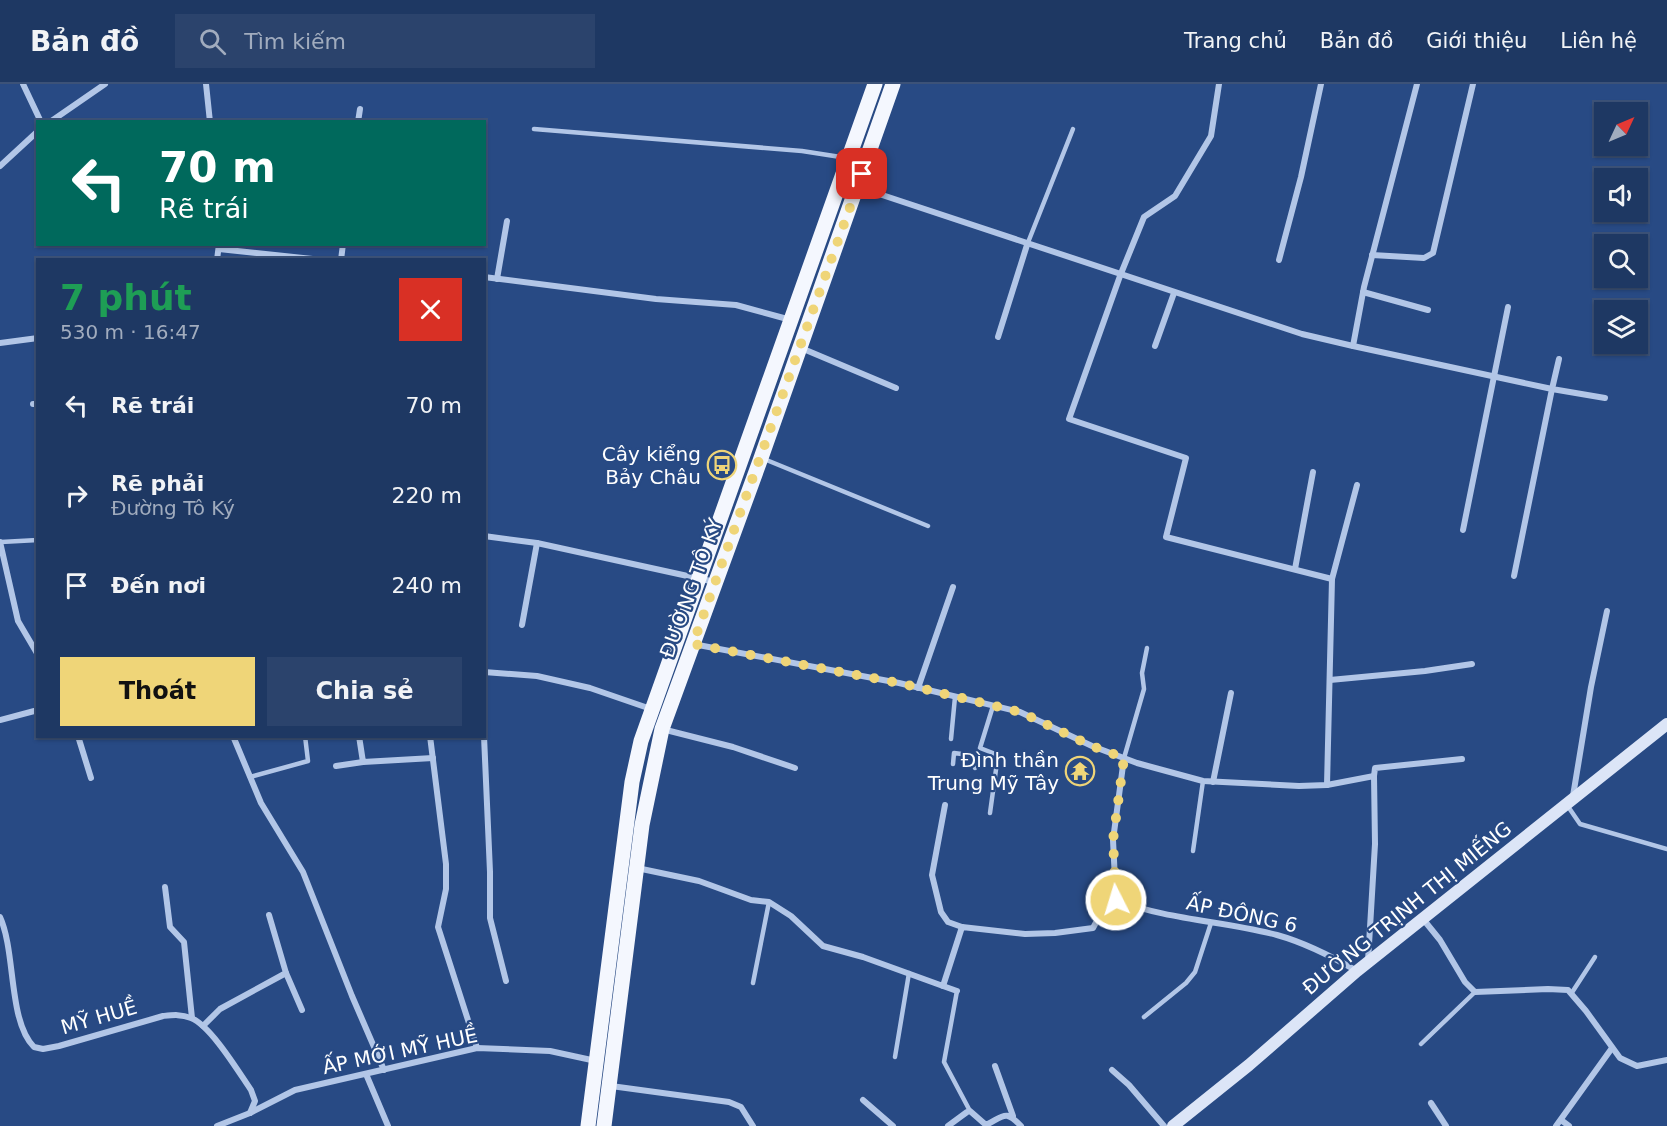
<!DOCTYPE html>
<html lang="vi">
<head>
<meta charset="utf-8">
<style>
  body { margin:0; font-family:"DejaVu Sans",sans-serif; background:#2b436c; color:#f1f3f6; height:100vh; display:flex; flex-direction:column; font-size:22px; white-space:nowrap }
  * { box-sizing:border-box; margin:0 }
  p { font-size:20px; color:#a1acbe }
  .icon { flex:none; width:33px; height:33px; fill:none; stroke:currentColor; stroke-width:2; stroke-linecap:round; stroke-linejoin:round }
  .map { position:relative; flex:1; overflow:hidden }
  .drawer { position:absolute; left:36px; top:174px; width:450px; height:480px; display:flex; flex-direction:column; background:#1e3863; border-radius:0px; box-shadow:0 2px 4px #0004,0 0 0 2px #3c5278 }
  .drawer>* { flex:none }
  .hud { position:absolute; left:36px; top:36px; width:450px; height:126px; border-radius:0px; box-shadow:0 2px 4px #0004,0 0 0 2px #3c5278; background:#00695c; color:#fff; overflow:hidden }
  .needle { width:39px; rotate:46deg }
  .buttons { position:absolute; left:1594px; top:18px; display:grid; gap:12px }
  .buttons a { display:grid; place-items:center; width:54px; height:54px; border-radius:0px; background:#1e3863; box-shadow:0 2px 4px #0004,0 0 0 2px #3c5278; font-size:30px }
  .pin { position:absolute; display:grid; place-items:center; width:51px; height:51px; color:#fff; margin:-26px; border-radius:12px; box-shadow:0 3px 9px #0006 }
  .me { position:absolute; width:66px; margin:-33px; rotate:355deg; stroke-linejoin:round; filter:drop-shadow(0 0 4px #0008) }
  .turn { display:flex; align-items:center; gap:21px; height:126px; padding:0 24px; font-size:27px }
  .turn .icon { width:78px; height:78px; stroke-width:2.5 }
  .turn b { display:block; font-size:42px; line-height:51px }
  .round { display:grid; place-items:center; flex:none; width:63px; height:63px; border-radius:0px; background:#2b436c }
  .summary { display:flex; align-items:center; justify-content:space-between; height:102px; padding:0 24px }
  h1 { font-size:36px; font-weight:700; line-height:45px; color:#1e9e55 }
  .cta { display:flex; gap:12px; margin-top:auto; padding:12px 24px }
  .cta a { flex:1; height:69px; border-radius:0px; background:#efd578; color:#111; font-size:24px; font-weight:700; line-height:69px; text-align:center }
  .cta a+a { background:#2b436c; color:#f1f3f6 }
  ul { padding:0; list-style:none }
  li { display:flex; align-items:center; gap:18px; height:90px; padding:0 24px }
  li div { flex:1 }
  li b { display:block; font-size:22px }
  li em { font-style:normal }
  header { display:flex; align-items:center; gap:36px; box-sizing:border-box; height:84px; padding:0 30px; background:#1e3863; border-bottom:2px solid #3c5278 }
  header strong { font-size:28px }
  nav { display:flex; gap:33px; margin-inline-start:auto; font-size:21px }
  .search { width:420px; height:54px; background:#2b436c; display:flex; align-items:center; gap:15px; box-sizing:border-box; padding:0 21px; border-radius:0px; color:#a1acbe; font-size:22px }
  .map>svg:first-child { display:block }
</style>
</head>
<body>
<header>
<strong>Bản đồ</strong>
<div class="search"><svg class="icon" aria-label="search" viewBox="0 0 24 24"><circle cx="10" cy="10" r="6"/><path d="M15 15l6 6"/></svg>Tìm kiếm</div>
<nav><a>Trang chủ</a><a>Bản đồ</a><a>Giới thiệu</a><a>Liên hệ</a></nav>
</header>
<div class="map">
<svg width="1667" height="1042" viewBox="0 0 1667 1042">
  <rect width="100%" height="100%" fill="#284a84"/>
  <g fill="none" stroke-linecap="round" stroke-linejoin="round">
    <g stroke="#b2c6e7" stroke-width="4.5">
      <polyline points="534,45 802,67 847,74"/>
      <polyline points="1027,161 1073,45"/>
      <polyline points="764,375 928,442"/>
      <polyline points="1,458 38,456"/>
      <polyline points="951,655 955,613"/>
      <polyline points="1124,674 1144,605 1142,589 1147,564"/>
      <polyline points="953,680 954,669 977,672"/>
      <polyline points="975,684 977,672"/>
      <polyline points="250,693 308,677 305,652"/>
      <polyline points="1567,721 1580,740 1667,765"/>
      <polyline points="990,729 998,671 980,664 993,622"/>
      <polyline points="1193,767 1203,697"/>
      <polyline points="753,899 769,818"/>
      <polyline points="957,907 944,978 970,1027"/>
      <polyline points="1571,910 1595,873"/>
      <polyline points="1144,933 1186,899 1195,888 1211,839"/>
      <polyline points="1421,960 1475,908"/>
      <polyline points="895,973 909,889"/>
    </g>
    <g stroke="#b2c6e7" stroke-width="6">
      <polyline points="23,0 41,38"/>
      <polyline points="206,0 210,38"/>
      <polyline points="1219,0 1211,52 1175,112 1144,133 1120,192 1069,335 1186,374 1166,453 1332,495 1327,701"/>
      <polyline points="1417,0 1364,203 1353,262 1552,305 1514,492"/>
      <polyline points="50,38 105,0"/>
      <polyline points="358,38 360,25"/>
      <polyline points="0,82 38,47"/>
      <polyline points="858,103 1302,250 1353,262"/>
      <polyline points="219,165 322,176"/>
      <polyline points="1372,171 1424,174 1433,169 1473,0"/>
      <polyline points="217,176 219,160"/>
      <polyline points="341,176 343,160"/>
      <polyline points="1279,176 1301,93 1321,0"/>
      <polyline points="484,193 656,215 736,221 791,236"/>
      <polyline points="497,195 507,137"/>
      <polyline points="1363,208 1428,226"/>
      <polyline points="998,253 1027,161"/>
      <polyline points="0,259 38,254"/>
      <polyline points="1155,262 1174,209"/>
      <polyline points="801,264 896,304"/>
      <polyline points="1559,275 1552,305 1605,314"/>
      <polyline points="33,320 38,320"/>
      <polyline points="1463,446 1508,223"/>
      <polyline points="484,452 537,459 715,498"/>
      <polyline points="0,458 18,537 38,571"/>
      <polyline points="1295,485 1313,388"/>
      <polyline points="1332,495 1357,401"/>
      <polyline points="522,541 537,459"/>
      <polyline points="693,560 899,599 1020,628 1092,662 1137,679 1203,697 1299,702 1327,701 1374,692 1375,760 1368,877"/>
      <polyline points="484,588 537,592 590,604 651,625"/>
      <polyline points="1330,596 1425,587 1472,580"/>
      <polyline points="918,604 953,503"/>
      <polyline points="0,636 38,626"/>
      <polyline points="662,645 733,663 795,684"/>
      <polyline points="78,652 91,694"/>
      <polyline points="233,652 261,719 303,788 352,912 384,986"/>
      <polyline points="359,652 363,678 433,674"/>
      <polyline points="430,652 446,780 446,805 438,843 477,964"/>
      <polyline points="484,652 490,788 490,834 506,897"/>
      <polyline points="336,682 363,678"/>
      <polyline points="1374,692 1375,684 1462,675"/>
      <polyline points="1213,698 1231,609"/>
      <polyline points="1573,712 1591,603 1607,527"/>
      <polyline points="945,721 932,791 941,828 948,838 962,843"/>
      <polyline points="637,784 699,797 751,816 769,818 791,832 823,862 863,873 943,902 962,843 1025,850 1055,849 1093,844 1106,820 1116,816"/>
      <polyline points="165,803 170,843 184,858 192,934"/>
      <path d="M1116 816C1168 836 1223 837 1277 851 1306 859 1331 872 1357 887"/>
      <polyline points="1116,816 1113,756 1124,674"/>
      <path d="M0 833C16 868 8 937 34 963L43 965 59 962 163 932C173 931 181 930 191 934 211 942 238 987 251 1006L255 1017 250 1029"/>
      <polyline points="1423,835 1440,856 1465,898 1475,908 1548,905 1568,906 1586,927 1620,974 1637,982 1667,976"/>
      <polyline points="286,889 302,926"/>
      <polyline points="943,902 957,907"/>
      <polyline points="203,942 220,925 286,889 269,831"/>
      <polyline points="995,982 1013,1032"/>
      <polyline points="1112,986 1129,1001 1164,1042"/>
      <polyline points="366,990 388,1042"/>
      <polyline points="611,1002 729,1018 741,1023 753,1042"/>
      <polyline points="863,1016 893,1042"/>
      <polyline points="1431,1019 1446,1042"/>
      <polyline points="1561,1036 1569,1042"/>
      <polyline points="217,1042 250,1029 295,1006 477,964 550,967 596,977"/>
      <path d="M948 1042 967 1028 970 1027 986 1041C1004 1032 1005 1025 1021 1042"/>
      <polyline points="1556,1042 1612,964"/>
    </g>
    <polyline stroke="#dce5f7" stroke-width="12" points="1173,1042 1249,981 1357,887 1667,640"/>
    <g stroke="#f4f7fe" stroke-width="15">
      <polyline points="588,1042 632,698 641,657 875,0"/>
      <polyline points="604,1042 642,741 662,645 761,374 893,0"/>
    </g>
  </g>
  <g fill="none" stroke-linecap="round" stroke-linejoin="round">
    <polyline stroke="#efd578" stroke-width="10" stroke-dasharray="0 18" points="862,90 693,560 899,599 1020,628 1092,662 1124,674 1113,756 1116,816"/>
  </g>
  <defs>
    <g id="bus-ring" transform="scale(1.5)"><circle r="9.5" fill="#284a84" stroke="#efd578" stroke-width="1.5"/><path d="M-5-6H5V4H4V6H2V4H-2V6H-4V4H-5ZM-3.5-4V0h7V-4ZM-3.5 1.2v1.5H-2V1.2ZM2 1.2v1.5H3.5V1.2Z" fill="#efd578"/></g>
    <g id="temple-ring" transform="scale(1.5)"><circle r="9.5" fill="#284a84" stroke="#efd578" stroke-width="1.5"/><path d="M0-6L5-2H3V0L6.5 2.5H4V6H1.5V3h-3V6H-4V2.5H-6.5L-3 0V-2H-5Z" fill="#efd578"/></g>
  </defs>
  <g fill-rule="evenodd">
    <use href="#bus-ring" x="722" y="381"/>
    <use href="#temple-ring" x="1080" y="687"/>
  </g>
  <g text-anchor="middle" stroke-width="4.5" stroke-linejoin="round" paint-order="stroke">
    <g font-size="20" fill="#fff" stroke="#284a84" text-anchor="end">
      <text x="701" y="377">Cây kiểng<tspan x="701" dy="23">Bảy Châu</tspan></text>
      <text x="1059" y="683">Đình thần<tspan x="1059" dy="23">Trung Mỹ Tây</tspan></text>
    </g>
    <g font-size="20" fill="#fff" stroke="#284a84">
      <text transform="translate(691 504) rotate(-70)" y="7">ĐƯỜNG TÔ KÝ</text>
      <text transform="translate(1407 824) rotate(-39)" y="7">ĐƯỜNG TRỊNH THỊ MIẾNG</text>
      <text transform="translate(1242 830) rotate(12)" y="7">ẤP ĐÔNG 6</text>
      <text transform="translate(99 933) rotate(-16)" y="7">MỸ HUỀ</text>
      <text transform="translate(400 967) rotate(-12)" y="7">ẤP MỚI MỸ HUỀ</text>
    </g>
  </g>
</svg>
<div class="buttons">
<a><svg class="needle" viewBox="-14 -14 28 28"><path d="M0-13l5 13h-10z" fill="#e53935"/><path d="M0 13l5-13h-10z" fill="#a1acbe"/></svg></a>
<a><svg class="icon" aria-label="sound" viewBox="0 0 24 24"><path d="M4 9h4l5-4v14l-5-4H4zM17 9q2 3 0 6"/></svg></a>
<a><svg class="icon" aria-label="search" viewBox="0 0 24 24"><circle cx="10" cy="10" r="6"/><path d="M15 15l6 6"/></svg></a>
<a><svg class="icon" aria-label="layers" viewBox="0 0 24 24"><path d="M12 4l9 5-9 5-9-5zM3 14l9 5 9-5"/></svg></a>
</div>
<div class="pin" style="left:862px;top:90px;background:#d93025"><svg class="icon" aria-label="arrive" viewBox="0 0 24 24"><path d="M6 21V4h12l-3 4 3 4H6"/></svg></div>
<svg class="me" style="left:1116px;top:816px" viewBox="-20 -20 40 40"><circle r="17" fill="#efd578" stroke="#fff" stroke-width="3"/><path d="M0-11L8 9 0 5-8 9z" fill="#fff"/></svg>
<div class="hud">
<div class="turn"><svg class="icon" aria-label="left" viewBox="0 0 24 24"><path d="M17 20v-9H6M10 6l-5 5 5 5"/></svg><div><b>70 m</b>Rẽ trái</div></div>
</div>
<section class="drawer">
<div class="summary"><div><h1>7 phút</h1><p>530 m · 16:47</p></div><a class="round" style="background:#d93025;color:#fff"><svg class="icon" aria-label="close" viewBox="0 0 24 24"><path d="M6 6l12 12M18 6L6 18"/></svg></a></div>
<ul>
<li><svg class="icon" aria-label="left" viewBox="0 0 24 24"><path d="M17 20v-9H6M10 6l-5 5 5 5"/></svg><div><b>Rẽ trái</b></div><em>70 m</em></li>
<li><svg class="icon" aria-label="right" viewBox="0 0 24 24"><path d="M7 20v-9h11M14 6l5 5-5 5"/></svg><div><b>Rẽ phải</b><p>Đường Tô Ký</p></div><em>220 m</em></li>
<li><svg class="icon" aria-label="arrive" viewBox="0 0 24 24"><path d="M6 21V4h12l-3 4 3 4H6"/></svg><div><b>Đến nơi</b></div><em>240 m</em></li>
</ul>
<div class="cta"><a>Thoát</a><a>Chia sẻ</a></div>
</section>
</div>
</body>
</html>
